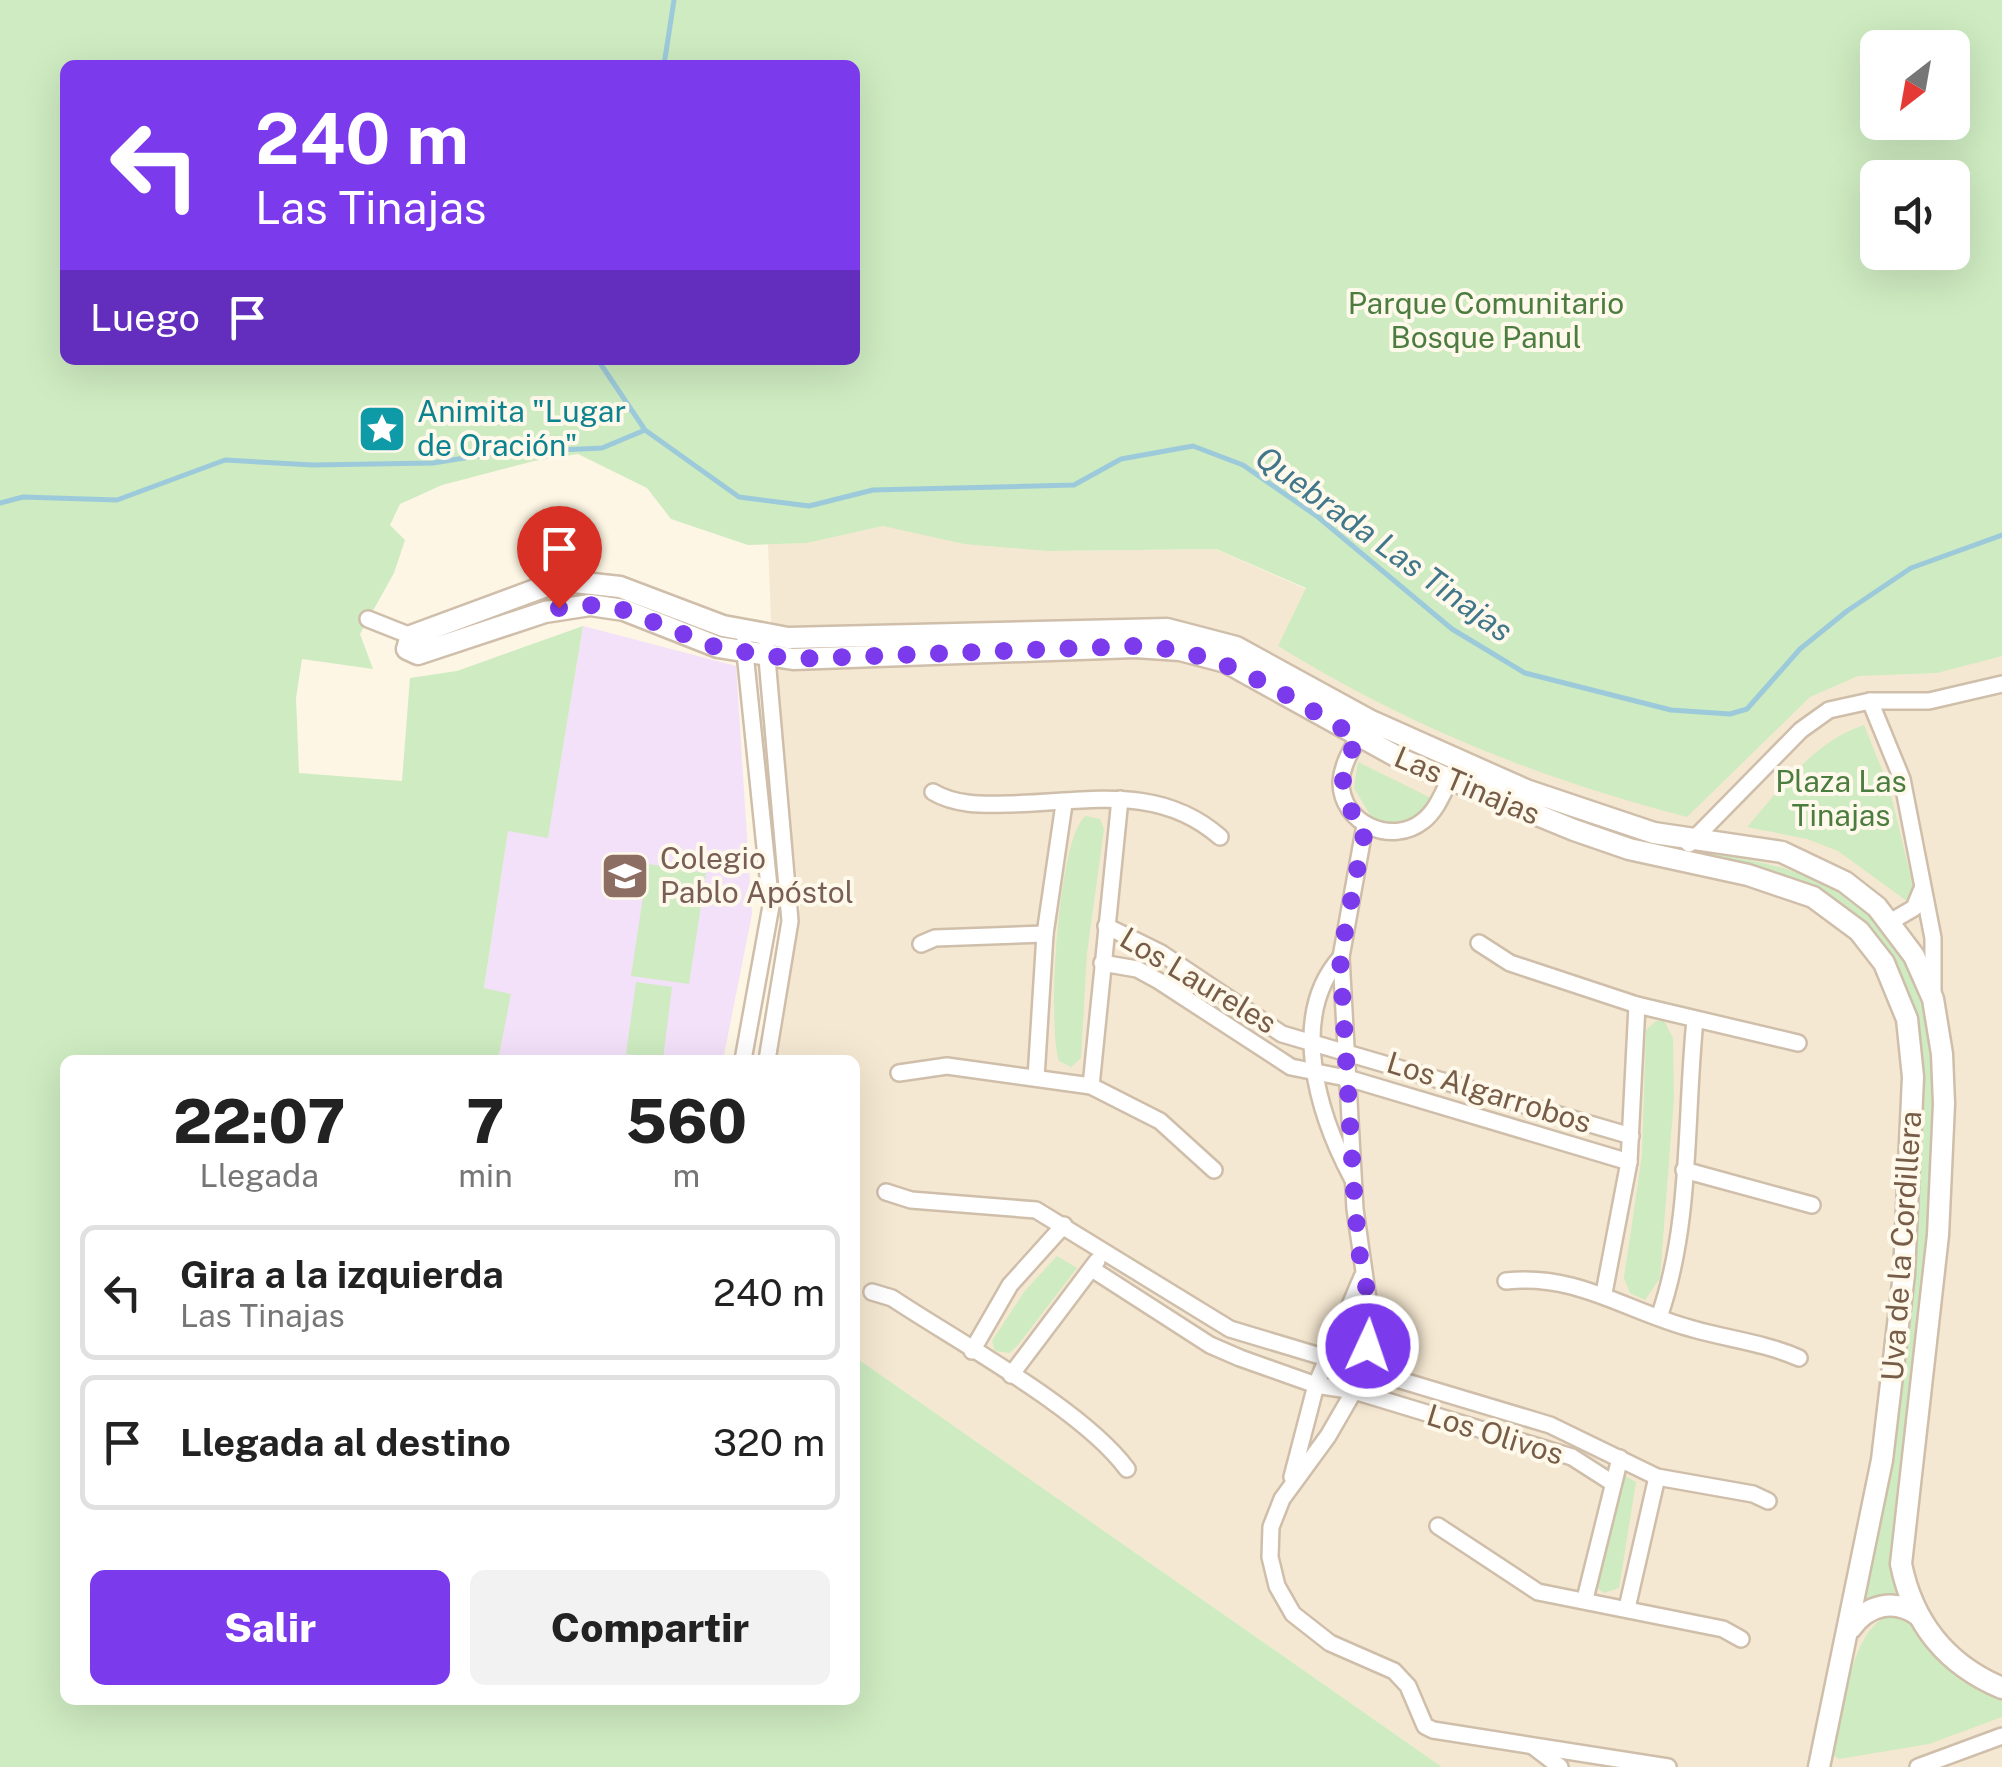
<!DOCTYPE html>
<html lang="es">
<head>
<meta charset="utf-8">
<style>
  body { margin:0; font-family:"Public Sans",sans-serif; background:#f2f2f2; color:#222; height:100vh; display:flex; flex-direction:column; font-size:38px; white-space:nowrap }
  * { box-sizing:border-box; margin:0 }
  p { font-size:32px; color:#767676 }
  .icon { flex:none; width:55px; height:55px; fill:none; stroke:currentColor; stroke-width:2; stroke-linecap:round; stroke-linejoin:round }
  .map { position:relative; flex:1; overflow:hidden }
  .side { position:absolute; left:60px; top:1055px; width:800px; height:650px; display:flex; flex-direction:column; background:#fff; border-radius:15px; box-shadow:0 10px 40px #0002 }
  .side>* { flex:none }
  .top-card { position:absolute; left:60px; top:60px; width:800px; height:305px; border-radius:15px; box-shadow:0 10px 40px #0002; background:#7c3aed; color:#fff; overflow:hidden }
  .needle { width:65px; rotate:211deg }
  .buttons { position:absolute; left:1860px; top:30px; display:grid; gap:20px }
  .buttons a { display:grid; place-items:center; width:110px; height:110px; border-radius:15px; background:#fff; box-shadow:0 10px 40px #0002; font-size:50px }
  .pin { position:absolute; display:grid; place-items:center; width:85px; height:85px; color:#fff; margin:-102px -42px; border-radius:50% 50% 50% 0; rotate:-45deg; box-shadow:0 0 10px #0007 }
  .pin .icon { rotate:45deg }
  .me { position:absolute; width:110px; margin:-55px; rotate:3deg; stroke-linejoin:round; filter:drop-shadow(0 0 8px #0008) }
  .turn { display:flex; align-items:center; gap:35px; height:210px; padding:0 30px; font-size:45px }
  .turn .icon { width:130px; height:130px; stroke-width:2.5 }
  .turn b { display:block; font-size:70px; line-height:85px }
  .then { display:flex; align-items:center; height:95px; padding:0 30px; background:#0003; gap:20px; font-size:38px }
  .eta { display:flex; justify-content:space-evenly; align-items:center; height:170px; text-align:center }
  .eta b { font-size:60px; font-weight:800; line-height:70px }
  .cta { display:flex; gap:20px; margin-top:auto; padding:20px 30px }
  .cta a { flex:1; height:115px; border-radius:15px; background:#7c3aed; color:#fff; font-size:40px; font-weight:800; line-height:115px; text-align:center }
  .cta a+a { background:#f2f2f2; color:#222 }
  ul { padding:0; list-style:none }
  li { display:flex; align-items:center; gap:30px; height:135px; margin:0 20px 15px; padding:0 10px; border:5px solid #e0e0e0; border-radius:15px }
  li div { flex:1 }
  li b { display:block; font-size:38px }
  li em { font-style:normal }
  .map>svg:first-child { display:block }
</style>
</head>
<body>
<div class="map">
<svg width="2002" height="1767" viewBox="0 0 2002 1767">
  <rect width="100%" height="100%" fill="#fdf6e4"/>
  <polygon fill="#f5e8d2" points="883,526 1048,551 1215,549 1306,589 2002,561 2002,1767 1442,1767 855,1357 855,1060 775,1060 800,906 773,669 768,544 807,543"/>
  <polygon fill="#f3e0f9" points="583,626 736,666 752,914 723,1060 498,1060 510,994 484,989 508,830 548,837"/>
  <g fill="#ceebc1" fill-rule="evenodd">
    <path d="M0 0H2002V656L1937 673 1858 676 1810 697 1687 817C1538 778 1410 727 1278 646L1306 588 1216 549 1048 551 964 544 883 526 807 543 748 545 671 519 647 488 578 454 534 461 442 485 400 504 390 525 405 540 394 573 360 634 373 669 302 659 296 698 299 773 402 781 410 678 457 671 583 626 548 838 508 831 484 988 511 994 498 1060H65V1700H855V1357L1442 1767H0ZM1878 48H1952V122H1878ZM65 65H855V360H65ZM1878 178H1952V252H1878Z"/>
    <path d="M1864 725 1889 787 1916 898 1911 904 1838 851 1807 839 1747 827C1781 788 1813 742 1864 725Z"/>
    <path d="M1358 762 1433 799C1418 822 1397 830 1372 818L1354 788Z"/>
    <path d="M1086 816 1100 819 1104 829 1087 953 1081 1058 1071 1067 1059 1061C1047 1027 1058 834 1086 816Z"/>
    <path d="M1714 854C1785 865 1846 880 1893 939 1982 1049 1907 1388 1893 1525 1890 1552 1900 1574 1900 1600L1867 1602 1863 1597 1891 1464 1907 1356 1920 1080 1867 928 1819 891 1709 857Z"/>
    <polygon points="648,864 706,873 689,984 631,976"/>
    <polygon points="636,982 672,987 663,1059 626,1054"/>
    <polygon points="1656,1021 1664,1021 1673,1038 1674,1097 1660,1278 1645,1300 1630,1293 1624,1278 1642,1155 1646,1030"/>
    <polygon points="1057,1256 1077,1268 1018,1345 1009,1353 995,1351 992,1341 1024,1292"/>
    <polygon points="1622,1474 1636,1482 1619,1588 1604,1593 1595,1586"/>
    <path d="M1893 1615 1918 1623 1970 1680 2002 1699V1717L1929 1744 1839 1759 1833 1755V1744C1843 1710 1853 1621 1893 1615Z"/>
  </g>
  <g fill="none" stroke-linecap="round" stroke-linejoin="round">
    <g stroke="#9dcada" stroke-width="5">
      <polyline points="664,65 674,0"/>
      <polyline points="598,360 645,430 739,497 809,506 873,490 1074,485 1121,459 1193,446 1243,465 1318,517 1452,629 1525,673 1671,710 1730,714 1747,709 1800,649 1847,611 1911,568 2002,535"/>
      <polyline points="0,503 23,497 117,500 225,460 313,465 433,463 496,453 602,448 645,430"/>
    </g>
    <g stroke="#cfbeaa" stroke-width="20">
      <g id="minor">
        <polyline points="368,619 411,636"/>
        <polyline points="766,647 790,921 767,1060"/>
        <polyline points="1870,701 1902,779 1933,938 1933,992"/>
        <path d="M1358 738C1350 752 1342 766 1341 782 1341 824 1392 846 1423 821 1436 811 1442 795 1449 781"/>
        <path d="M933 792C955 805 982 805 1007 804 1085 803 1157 782 1220 837"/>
        <polyline points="1365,825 1341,957 1355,1209 1372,1327 1354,1391 1328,1436 1282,1499 1271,1527 1270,1557 1277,1586 1293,1614 1330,1643 1394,1671 1408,1686 1425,1726 1433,1730 1668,1767"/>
        <polyline points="1689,844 1801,730 1829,710 1870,701 1929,701 2002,684"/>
        <polyline points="1890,922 1914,908 1921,891"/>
        <polyline points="1106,926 1161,953 1282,1034 1631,1136"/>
        <polyline points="1479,943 1510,963 1637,1005 1798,1043"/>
        <polyline points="921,944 935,938 1045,934"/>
        <path d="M1341 957C1287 1017 1319 1116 1352 1178"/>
        <polyline points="1102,963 1137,969 1159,981 1291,1067 1351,1079 1629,1162"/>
        <polyline points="743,1060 771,906 744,643"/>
        <polyline points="899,1073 947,1066 1091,1086 1160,1121 1214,1170"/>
        <polyline points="1036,1078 1045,934 1064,804"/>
        <polyline points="1091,1086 1120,799"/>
        <polyline points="1684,1170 1812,1205"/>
        <polyline points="886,1192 911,1200 1036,1210 1230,1329 1550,1425 1657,1477 1753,1494 1768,1501"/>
        <polyline points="1092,1269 1210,1345 1240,1358 1316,1385 1354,1391 1572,1457 1611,1482"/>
        <path d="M1506 1281C1578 1273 1627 1312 1693 1329 1728 1339 1765 1343 1799 1358"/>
        <path d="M872 1292 892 1298C958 1342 1083 1409 1127 1469"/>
        <polyline points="1604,1293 1629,1162 1637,1005"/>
        <path d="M1659 1317C1692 1224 1685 1117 1695 1020"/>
        <polyline points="972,1351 1010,1285 1064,1225"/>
        <polyline points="1011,1375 1097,1261"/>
        <polyline points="1292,1477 1316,1385 1362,1277"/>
        <polyline points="1438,1526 1538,1592 1723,1629 1741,1639"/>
        <polyline points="1585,1599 1620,1458"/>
        <polyline points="1627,1608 1657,1477"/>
        <polyline points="1534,1747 1560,1767"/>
        <polyline points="1918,1767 2002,1736"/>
      </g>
    </g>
    <g stroke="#cfbeaa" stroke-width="25">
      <g id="tertiary">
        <path d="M1851 1628C1867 1605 1894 1598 1918 1615"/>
        <path d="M1819 1767 1882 1460 1904 1274 1913 1077 1907 1019 1884 963 1859 931 1813 897 1748 875 1629 849 1574 830 1403 760 1226 662 1180 650 1135 647 793 659 718 647 624 610 590 605 545 612 418 654 407 649 411 636 546 586 574 582 620 587 723 626 788 638 1167 629 1236 647 1371 721 1526 790 1654 833 1782 852 1845 882 1877 907 1914 956 1933 999 1942 1054 1944 1104 1938 1235 1901 1564C1913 1623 1947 1665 2002 1688"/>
      </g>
    </g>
    <use href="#minor" stroke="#fff" stroke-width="15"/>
    <use href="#tertiary" stroke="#fff" stroke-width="20"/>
  </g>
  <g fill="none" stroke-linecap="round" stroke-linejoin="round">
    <path stroke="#7c3aed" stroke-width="18" stroke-dasharray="0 32.4" d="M559 608 590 605 624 610 718 648 793 659 1134 646C1221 648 1285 695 1358 738 1341 769 1332 801 1366 825L1340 957 1355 1208 1362 1277 1370 1296 1368 1346"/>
  </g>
  <defs>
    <g id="sight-square" transform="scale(2.5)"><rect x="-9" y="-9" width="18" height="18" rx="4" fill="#0f9aa8" stroke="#fff9eb"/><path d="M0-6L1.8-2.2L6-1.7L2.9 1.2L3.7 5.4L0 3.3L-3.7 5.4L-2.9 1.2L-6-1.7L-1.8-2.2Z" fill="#fff"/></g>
    <g id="school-square" transform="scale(2.5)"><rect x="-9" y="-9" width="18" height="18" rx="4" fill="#8d6e63" stroke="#fff9eb"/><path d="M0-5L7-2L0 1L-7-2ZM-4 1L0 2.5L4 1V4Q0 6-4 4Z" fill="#fff"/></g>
  </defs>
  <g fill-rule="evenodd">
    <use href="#sight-square" x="382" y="429"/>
    <use href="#school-square" x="625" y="876"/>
  </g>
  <g text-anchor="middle" stroke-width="8" stroke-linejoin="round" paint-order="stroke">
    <g font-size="30" fill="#4c7d40" stroke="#fff9eb">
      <text x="1486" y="314">Parque Comunitario<tspan x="1486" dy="34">Bosque Panul</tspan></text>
      <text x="1841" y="792">Plaza Las<tspan x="1841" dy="34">Tinajas</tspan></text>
    </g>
    <g font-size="30" fill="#0d838f" stroke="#fff9eb" text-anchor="start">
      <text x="417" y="422">Animita "Lugar<tspan x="417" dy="34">de Oración"</tspan></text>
    </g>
    <g font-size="30" fill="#775d48" stroke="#fff9eb">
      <text transform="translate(1467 786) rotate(23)" y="10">Las Tinajas</text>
      <text transform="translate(1198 981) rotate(31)" y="10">Los Laureles</text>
      <text transform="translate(1489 1093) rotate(17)" y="10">Los Algarrobos</text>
      <text transform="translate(1902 1246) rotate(-86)" y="10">Uva de la Cordillera</text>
      <text transform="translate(1495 1435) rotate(17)" y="10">Los Olivos</text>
    </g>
    <g font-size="30" fill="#785e54" stroke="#fff9eb" text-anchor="start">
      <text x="660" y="869">Colegio<tspan x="660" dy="34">Pablo Apóstol</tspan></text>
    </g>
    <g font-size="32" font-style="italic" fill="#41778b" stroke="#fff9eb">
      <text transform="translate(1384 544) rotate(36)" y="11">Quebrada Las Tinajas</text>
    </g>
  </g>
</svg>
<div class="buttons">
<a><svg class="needle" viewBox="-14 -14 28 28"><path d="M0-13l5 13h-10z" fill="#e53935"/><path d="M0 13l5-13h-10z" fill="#767676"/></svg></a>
<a><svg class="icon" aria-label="sound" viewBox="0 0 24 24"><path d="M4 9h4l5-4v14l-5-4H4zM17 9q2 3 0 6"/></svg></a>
</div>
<div class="pin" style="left:559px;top:608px;background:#d93025"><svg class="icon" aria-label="arrive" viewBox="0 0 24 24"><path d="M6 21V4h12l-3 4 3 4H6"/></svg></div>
<svg class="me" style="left:1368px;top:1346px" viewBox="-20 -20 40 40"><circle r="17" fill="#7c3aed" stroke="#fff" stroke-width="3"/><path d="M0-11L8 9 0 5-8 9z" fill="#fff"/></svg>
<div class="top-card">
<div class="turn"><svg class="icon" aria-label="left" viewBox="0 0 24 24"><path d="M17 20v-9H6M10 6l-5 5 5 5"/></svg><div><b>240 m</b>Las Tinajas</div></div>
<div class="then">Luego<svg class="icon" aria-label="arrive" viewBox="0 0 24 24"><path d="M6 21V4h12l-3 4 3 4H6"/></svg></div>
</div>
<section class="side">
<div class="eta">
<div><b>22:07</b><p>Llegada</p></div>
<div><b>7</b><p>min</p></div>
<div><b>560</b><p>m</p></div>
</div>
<ul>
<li><svg class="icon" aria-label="left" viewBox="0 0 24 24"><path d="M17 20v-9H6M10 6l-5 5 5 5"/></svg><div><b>Gira a la izquierda</b><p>Las Tinajas</p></div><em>240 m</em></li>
<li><svg class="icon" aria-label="arrive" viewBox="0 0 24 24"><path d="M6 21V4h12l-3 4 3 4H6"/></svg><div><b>Llegada al destino</b></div><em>320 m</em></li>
</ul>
<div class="cta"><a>Salir</a><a>Compartir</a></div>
</section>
</div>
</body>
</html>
